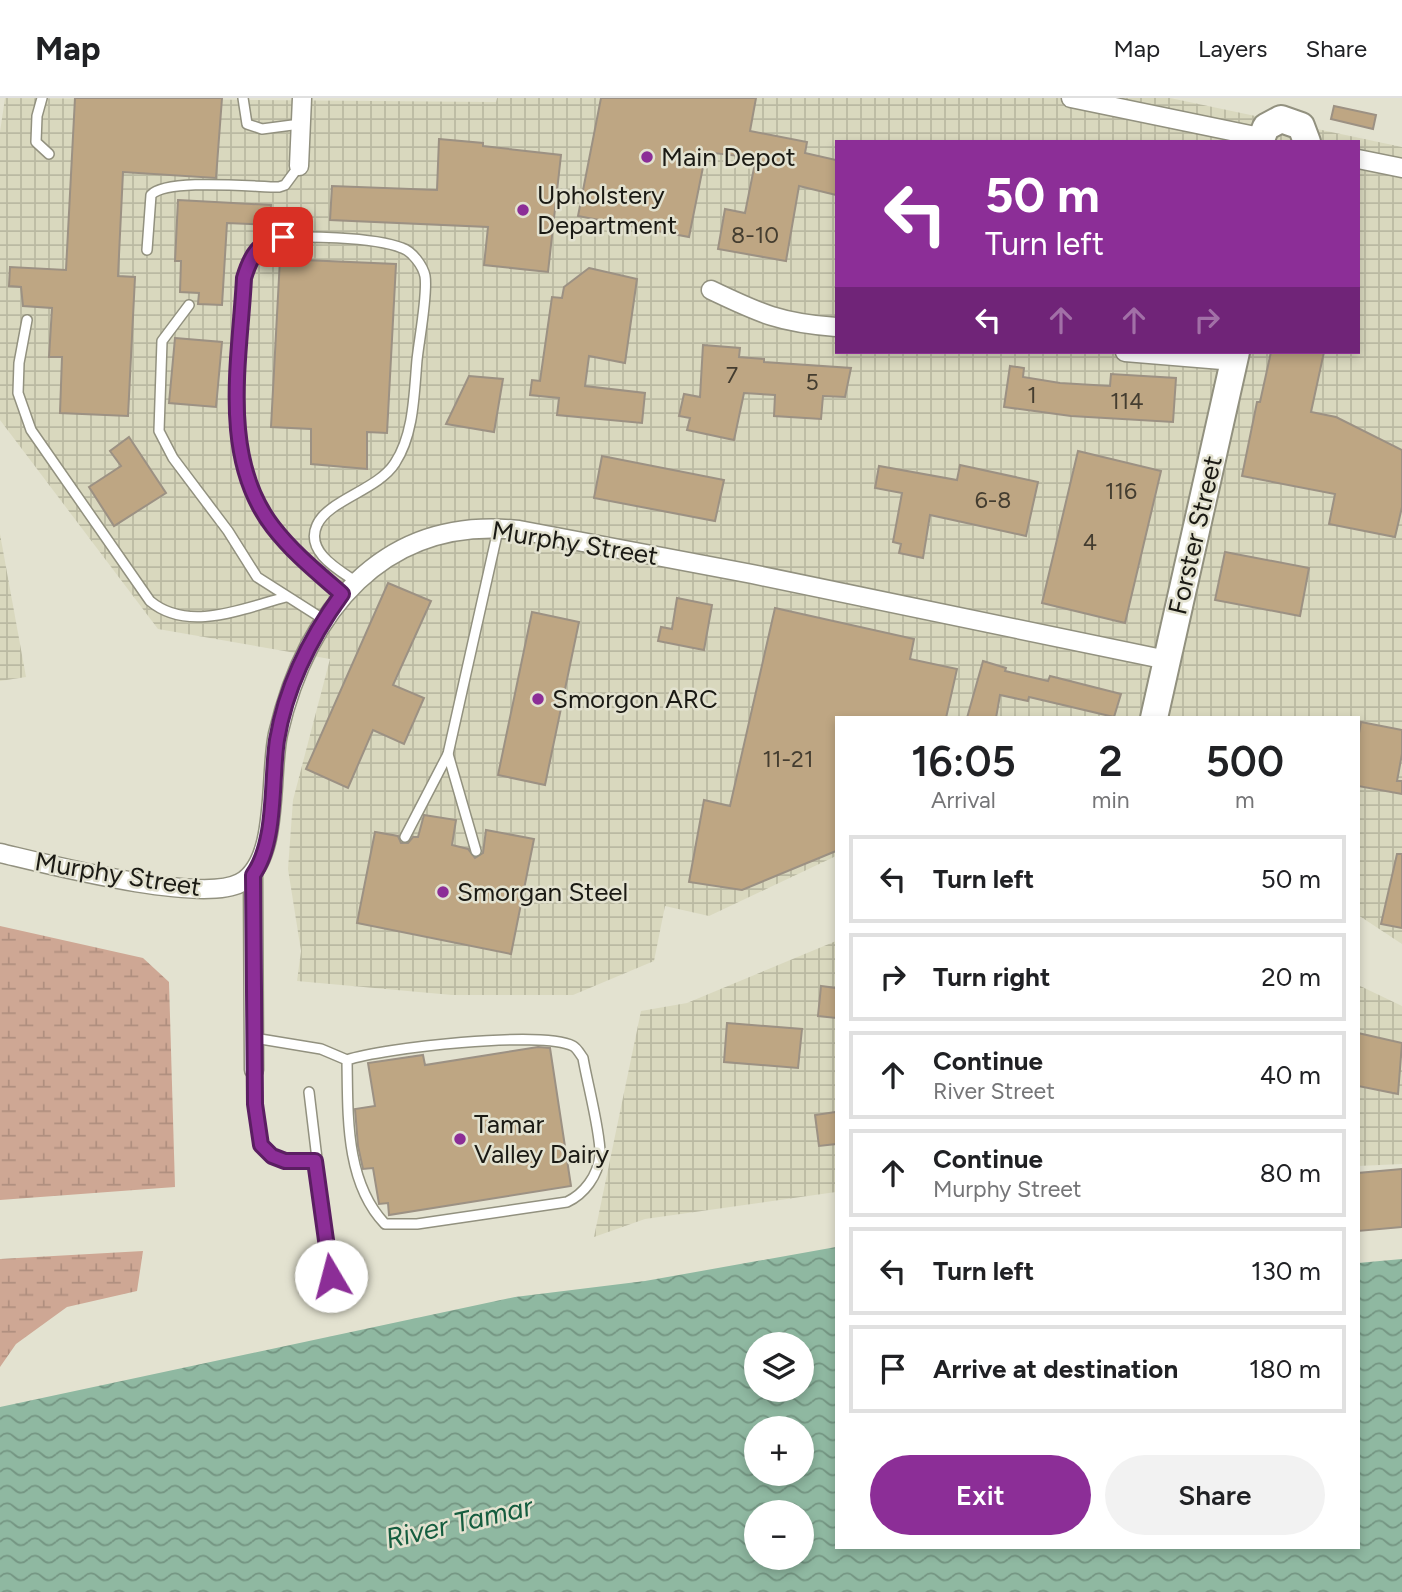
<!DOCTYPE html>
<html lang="en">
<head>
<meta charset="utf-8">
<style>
  body { margin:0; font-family:Figtree,sans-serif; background:#f2f2f2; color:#202124; height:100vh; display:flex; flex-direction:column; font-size:26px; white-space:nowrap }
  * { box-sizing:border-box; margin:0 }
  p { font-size:23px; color:#757577 }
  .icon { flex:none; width:38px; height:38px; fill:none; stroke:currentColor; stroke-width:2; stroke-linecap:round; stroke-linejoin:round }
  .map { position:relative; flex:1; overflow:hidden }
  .details { position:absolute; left:835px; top:618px; width:525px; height:833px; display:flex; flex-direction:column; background:#fff; border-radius:0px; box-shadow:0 4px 10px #0003 }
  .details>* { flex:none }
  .top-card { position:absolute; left:835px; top:42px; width:525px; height:214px; border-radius:0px; box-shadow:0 4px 10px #0003; background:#8c2e97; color:#fff; overflow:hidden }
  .controls { position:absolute; left:744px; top:1234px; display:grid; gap:14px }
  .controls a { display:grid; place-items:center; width:70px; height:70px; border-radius:50%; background:#fff; box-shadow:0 4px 10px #0003; font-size:35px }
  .pin { position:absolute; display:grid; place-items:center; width:60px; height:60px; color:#fff; margin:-30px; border-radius:14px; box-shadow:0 4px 10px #0006 }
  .me { position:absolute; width:77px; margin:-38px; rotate:352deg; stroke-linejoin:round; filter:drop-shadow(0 0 5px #0008) }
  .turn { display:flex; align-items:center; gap:24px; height:147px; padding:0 35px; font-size:32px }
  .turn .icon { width:91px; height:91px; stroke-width:2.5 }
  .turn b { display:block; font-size:49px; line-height:60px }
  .lanes { display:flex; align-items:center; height:66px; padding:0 35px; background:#0003; justify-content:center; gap:35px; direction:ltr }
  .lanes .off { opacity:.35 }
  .eta { display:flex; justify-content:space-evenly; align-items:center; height:119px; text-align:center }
  .eta b { font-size:42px; font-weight:600; line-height:49px }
  .button { display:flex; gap:14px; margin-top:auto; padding:14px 35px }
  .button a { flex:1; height:80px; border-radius:42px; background:#8c2e97; color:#fff; font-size:28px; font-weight:600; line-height:80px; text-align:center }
  .button a+a { background:#f2f2f2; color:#202124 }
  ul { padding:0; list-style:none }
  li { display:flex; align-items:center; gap:21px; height:88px; margin:0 14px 10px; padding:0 21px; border:4px solid #e0e0e0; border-radius:0px }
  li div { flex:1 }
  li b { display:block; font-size:26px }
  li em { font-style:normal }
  header { display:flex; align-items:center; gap:42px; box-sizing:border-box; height:98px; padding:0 35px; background:#fff; border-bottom:2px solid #e0e0e0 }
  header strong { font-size:33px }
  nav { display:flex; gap:38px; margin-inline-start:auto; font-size:24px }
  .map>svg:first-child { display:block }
</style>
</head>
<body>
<header>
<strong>Map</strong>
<nav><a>Map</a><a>Layers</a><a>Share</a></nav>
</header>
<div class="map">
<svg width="1402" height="1494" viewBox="0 0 1402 1494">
  <defs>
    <pattern id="industrial-grid" width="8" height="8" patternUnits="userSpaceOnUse" patternTransform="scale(1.75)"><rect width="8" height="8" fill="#d9d8be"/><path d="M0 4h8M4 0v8" fill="none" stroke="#bab9a2"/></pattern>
    <pattern id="wetland-marsh" width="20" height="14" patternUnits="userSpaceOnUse" patternTransform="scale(1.75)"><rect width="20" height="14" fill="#cea794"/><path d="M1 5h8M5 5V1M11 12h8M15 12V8" fill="none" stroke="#b08f7f"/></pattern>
    <pattern id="water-waves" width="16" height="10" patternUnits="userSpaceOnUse" patternTransform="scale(1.75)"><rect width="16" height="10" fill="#8fb8a1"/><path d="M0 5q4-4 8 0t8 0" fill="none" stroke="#749582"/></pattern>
  </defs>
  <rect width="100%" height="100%" fill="#e3e2d0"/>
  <g fill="url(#industrial-grid)" fill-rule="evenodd">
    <path d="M5 0 496 4 497 0H1170L1402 49V846L1358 817V620H836V758L709 818 665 808 654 863 573 897H452L297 883 301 853 288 771 293 702 330 561 158 531 0 322V34ZM836 44H1358V254H836Z"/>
    <polygon points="0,436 26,579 0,583"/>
    <polygon points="836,843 836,1094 645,1121 594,1139 641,913 687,905"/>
    <polygon points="1358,887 1402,908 1402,1066 1358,1068"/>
  </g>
  <g fill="url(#wetland-marsh)">
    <polygon points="0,828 143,860 169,884 175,1089 0,1102"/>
    <polygon points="143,1153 137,1193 67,1209 16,1246 0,1269 0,1161"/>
  </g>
  <path fill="url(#water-waves)" fill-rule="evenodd" d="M1402 1100V1494H0V1309L515 1199 645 1183 836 1149V1449H1358V1105ZM756 1246H802V1292H756ZM756 1330H802V1376H756ZM756 1414H802V1460H756Z"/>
  <polygon fill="#e3e2d0" points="1402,1097 1402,1161 1358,1165 1358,1102"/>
  <g fill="#bea683" stroke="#9c9183" stroke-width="2">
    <polygon points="75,0 222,0 216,80 123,74 118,178 135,179 128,318 60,315 62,259 49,259 52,210 23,208 21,189 9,188 10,169 66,172"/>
    <polygon points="601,0 756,0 750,33 807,44 805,55 836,62 836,97 799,88 786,163 718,151 725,111 745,115 756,60 706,54 689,139 578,118"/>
    <polygon points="1334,8 1376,17 1373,31 1331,21"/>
    <polygon points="439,41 483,45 483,48 561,57 548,174 484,167 488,129 330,122 332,88 437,92"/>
    <polygon points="178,102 271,107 270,127 227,125 222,207 198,206 199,195 180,194 181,163 175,163"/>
    <polygon points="280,161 396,166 387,335 367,334 367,371 311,366 311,331 271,329"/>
    <polygon points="589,170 637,181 625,265 589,258 585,288 645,295 642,325 557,317 559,300 530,297 532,282 540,283 552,199 562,200 564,189"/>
    <polygon points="175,240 222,244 216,309 169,305"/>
    <polygon points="703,247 740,250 739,259 764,261 764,264 851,270 845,299 823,298 821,321 774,318 775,297 744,295 734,342 687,332 690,320 679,318 684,296 700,299"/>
    <polygon points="1271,254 1324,254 1311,314 1336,319 1402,352 1402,409 1395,439 1329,426 1335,396 1242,378 1257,304 1260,304"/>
    <polygon points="1010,268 1024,270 1023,279 1060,285 1110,288 1111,276 1176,280 1173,324 1071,318 1004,309"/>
    <polygon points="469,278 503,281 494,334 446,326"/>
    <polygon points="129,339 166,395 114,428 89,389 121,368 110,353"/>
    <polygon points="1078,353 1161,373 1125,525 1042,505"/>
    <polygon points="602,358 724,382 715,423 594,400"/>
    <polygon points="960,367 1038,384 1026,438 930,417 923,460 899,455 901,446 893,444 902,395 875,390 879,368 957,382"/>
    <polygon points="1225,454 1309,470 1300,518 1215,502"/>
    <polygon points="388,485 431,503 393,587 424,600 404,646 373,632 348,690 306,671"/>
    <polygon points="677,500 712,507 704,552 658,543 661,529 672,531"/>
    <polygon points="775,510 914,541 910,561 957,571 946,620 836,620 836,753 742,792 689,784 704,702 730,708"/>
    <polygon points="532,514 579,524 545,687 498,677"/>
    <polygon points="983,563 1006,570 1005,573 1048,583 1050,578 1121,596 1114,619 1029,599 1028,603 1000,597 996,620 967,620"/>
    <polygon points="1361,624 1402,632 1402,656 1397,683 1402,683 1402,696 1358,688 1358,641"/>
    <polygon points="424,717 456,722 452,747 468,751 475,760 483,755 486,732 534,741 511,856 357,825 375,734 398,738 401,745 408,745 413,739 418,739"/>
    <polygon points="1397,756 1402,756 1402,830 1381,826"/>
    <polygon points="821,888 836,890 836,920 818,918"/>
    <polygon points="727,925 802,931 798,970 724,964"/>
    <polygon points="1358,935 1402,945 1398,996 1358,988"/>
    <polygon points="538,949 550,950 571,1088 389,1117 388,1105 379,1106 373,1070 363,1071 358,1048 355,1011 375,1008 368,965 423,957 425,967"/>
    <polygon points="836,1014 836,1046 819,1048 815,1017"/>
    <polygon points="1402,1071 1402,1129 1358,1133 1358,1075"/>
  </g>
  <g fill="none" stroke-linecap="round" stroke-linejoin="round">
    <g stroke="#92917f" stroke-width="12">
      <g id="lane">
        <polyline points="42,0 37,18 36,44 49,56"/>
        <polyline points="243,0 247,26 262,31 300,26"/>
        <path d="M147 152 151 97C167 80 254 89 279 89L285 87 299 68"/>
        <polyline points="189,207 162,243 159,333 173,360 228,433 257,479 323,521"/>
        <path d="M27 222 19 265 18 295 31 332 150 503C188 535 244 510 286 499"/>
        <path d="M342 497C318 475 292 455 273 429 219 359 240 261 244 180L250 160 270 141C300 137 375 139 402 150 412 153 423 168 425 178 428 196 419 242 417 262 414 296 414 336 395 365 378 392 328 402 317 427 305 453 337 471 355 483"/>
        <polyline points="448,656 476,753"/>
        <polyline points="405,739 448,656 498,432"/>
        <path d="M254 940 321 951 347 962C348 1017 345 1084 385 1126H417L567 1104C584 1096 598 1078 600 1057 601 1036 587 984 583 960 580 956 577 950 573 948 542 932 382 950 347 962"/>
        <path d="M254 972C255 993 252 1044 271 1058 283 1066 301 1063 315 1063"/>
        <polyline points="309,994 331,1178"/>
      </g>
    </g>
    <g stroke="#92917f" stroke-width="21">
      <g id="street">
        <polyline points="1071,0 1260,39"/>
        <polyline points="1358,61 1402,70"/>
        <polyline points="299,68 302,0"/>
        <path d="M711 192C761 216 781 225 836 229"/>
        <polyline points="1125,254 1234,263"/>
        <path d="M0 755C47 766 201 806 240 785 280 764 269 677 278 636 306 515 382 417 519 432L752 476 1167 562"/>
        <polyline points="253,777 254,972"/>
      </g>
    </g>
    <g stroke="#92917f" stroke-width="30">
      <g id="secondary">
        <polyline points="1260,44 1266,29 1281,21 1301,28 1307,44"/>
        <polyline points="1154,620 1236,254"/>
      </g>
    </g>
    <use href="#lane" stroke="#fff" stroke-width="9"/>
    <use href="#street" stroke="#fff" stroke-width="18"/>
    <use href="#secondary" stroke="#fff" stroke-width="26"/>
  </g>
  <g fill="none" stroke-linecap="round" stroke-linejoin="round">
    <g stroke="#5b1e62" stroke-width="18">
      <path id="route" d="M283 139C259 143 251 157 244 180 240 261 219 359 273 429 293 455 318 475 342 496 310 540 286 588 277 642 271 681 277 744 253 777L255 1006 261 1047 272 1058 285 1063H315L331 1178"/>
    </g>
    <use href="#route" stroke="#8c2e97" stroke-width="12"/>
  </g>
  <g fill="#8c2e97" stroke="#e3e2d0" stroke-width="2.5">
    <circle cx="647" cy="59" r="7"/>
    <circle cx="523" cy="112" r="7"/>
    <circle cx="538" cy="601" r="7"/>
    <circle cx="443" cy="794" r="7"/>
    <circle cx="460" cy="1041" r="7"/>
  </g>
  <g text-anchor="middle" stroke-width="5" stroke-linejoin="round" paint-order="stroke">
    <g font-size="23" fill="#443d30">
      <text x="755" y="145">8-10</text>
      <text x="732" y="285">7</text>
      <text x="812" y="292">5</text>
      <text x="1032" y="305">1</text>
      <text x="1127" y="311">114</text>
      <text x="1121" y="401">116</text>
      <text x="993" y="410">6-8</text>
      <text x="1090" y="452">4</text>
      <text x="788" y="669">11-21</text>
    </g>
    <g font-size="26" fill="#1b1a14" stroke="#e3e2d0" text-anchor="start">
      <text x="661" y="68">Main Depot</text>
      <text x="537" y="106">Upholstery<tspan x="537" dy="30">Department</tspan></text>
      <text x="552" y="610">Smorgon ARC</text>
      <text x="457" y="803">Smorgan Steel</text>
      <text x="474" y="1035">Tamar<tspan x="474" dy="30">Valley Dairy</tspan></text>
    </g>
    <g font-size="26" fill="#1b1a14" stroke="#e3e2d0">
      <text transform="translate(1195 437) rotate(-77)" y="9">Forster Street</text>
      <text transform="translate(575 445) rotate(9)" y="9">Murphy Street</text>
      <text transform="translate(118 776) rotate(9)" y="9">Murphy Street</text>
    </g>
    <g font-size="28" font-style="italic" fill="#155d3f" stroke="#e3e2d0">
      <text transform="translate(459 1424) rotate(-13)" y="10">River Tamar</text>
    </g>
  </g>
</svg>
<div class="controls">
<a><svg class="icon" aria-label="layers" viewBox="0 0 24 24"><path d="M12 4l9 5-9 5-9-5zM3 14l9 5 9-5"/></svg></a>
<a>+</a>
<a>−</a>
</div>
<div class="pin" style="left:283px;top:139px;background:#d93025"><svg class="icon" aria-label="arrive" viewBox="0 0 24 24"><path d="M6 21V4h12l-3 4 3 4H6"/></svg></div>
<svg class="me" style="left:331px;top:1178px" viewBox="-20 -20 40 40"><circle r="19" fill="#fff"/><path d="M0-13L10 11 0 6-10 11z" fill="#8c2e97"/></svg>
<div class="top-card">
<div class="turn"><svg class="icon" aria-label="left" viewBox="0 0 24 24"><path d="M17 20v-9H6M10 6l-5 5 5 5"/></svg><div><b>50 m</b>Turn left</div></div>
<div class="lanes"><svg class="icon" aria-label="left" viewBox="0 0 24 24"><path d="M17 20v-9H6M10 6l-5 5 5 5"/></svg><svg class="icon off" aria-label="ahead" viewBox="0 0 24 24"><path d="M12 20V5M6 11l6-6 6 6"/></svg><svg class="icon off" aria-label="ahead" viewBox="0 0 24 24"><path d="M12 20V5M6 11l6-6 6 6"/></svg><svg class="icon off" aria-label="right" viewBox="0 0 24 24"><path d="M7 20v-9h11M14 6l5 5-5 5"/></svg></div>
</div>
<section class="details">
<div class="eta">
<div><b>16:05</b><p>Arrival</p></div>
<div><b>2</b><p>min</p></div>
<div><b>500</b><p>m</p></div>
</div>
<ul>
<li><svg class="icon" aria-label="left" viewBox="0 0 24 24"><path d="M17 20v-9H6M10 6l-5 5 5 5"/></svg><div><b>Turn left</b></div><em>50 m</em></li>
<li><svg class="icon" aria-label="right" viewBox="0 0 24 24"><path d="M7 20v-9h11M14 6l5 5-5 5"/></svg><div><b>Turn right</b></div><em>20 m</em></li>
<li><svg class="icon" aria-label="ahead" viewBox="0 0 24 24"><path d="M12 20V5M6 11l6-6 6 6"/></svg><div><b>Continue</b><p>River Street</p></div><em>40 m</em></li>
<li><svg class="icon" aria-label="ahead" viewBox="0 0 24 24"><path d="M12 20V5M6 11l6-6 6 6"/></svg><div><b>Continue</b><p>Murphy Street</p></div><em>80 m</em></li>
<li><svg class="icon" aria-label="left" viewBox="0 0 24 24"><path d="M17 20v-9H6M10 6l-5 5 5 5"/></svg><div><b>Turn left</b></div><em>130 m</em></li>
<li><svg class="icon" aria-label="arrive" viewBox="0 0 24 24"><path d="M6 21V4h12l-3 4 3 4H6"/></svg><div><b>Arrive at destination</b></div><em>180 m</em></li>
</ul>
<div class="button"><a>Exit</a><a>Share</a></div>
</section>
</div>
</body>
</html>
